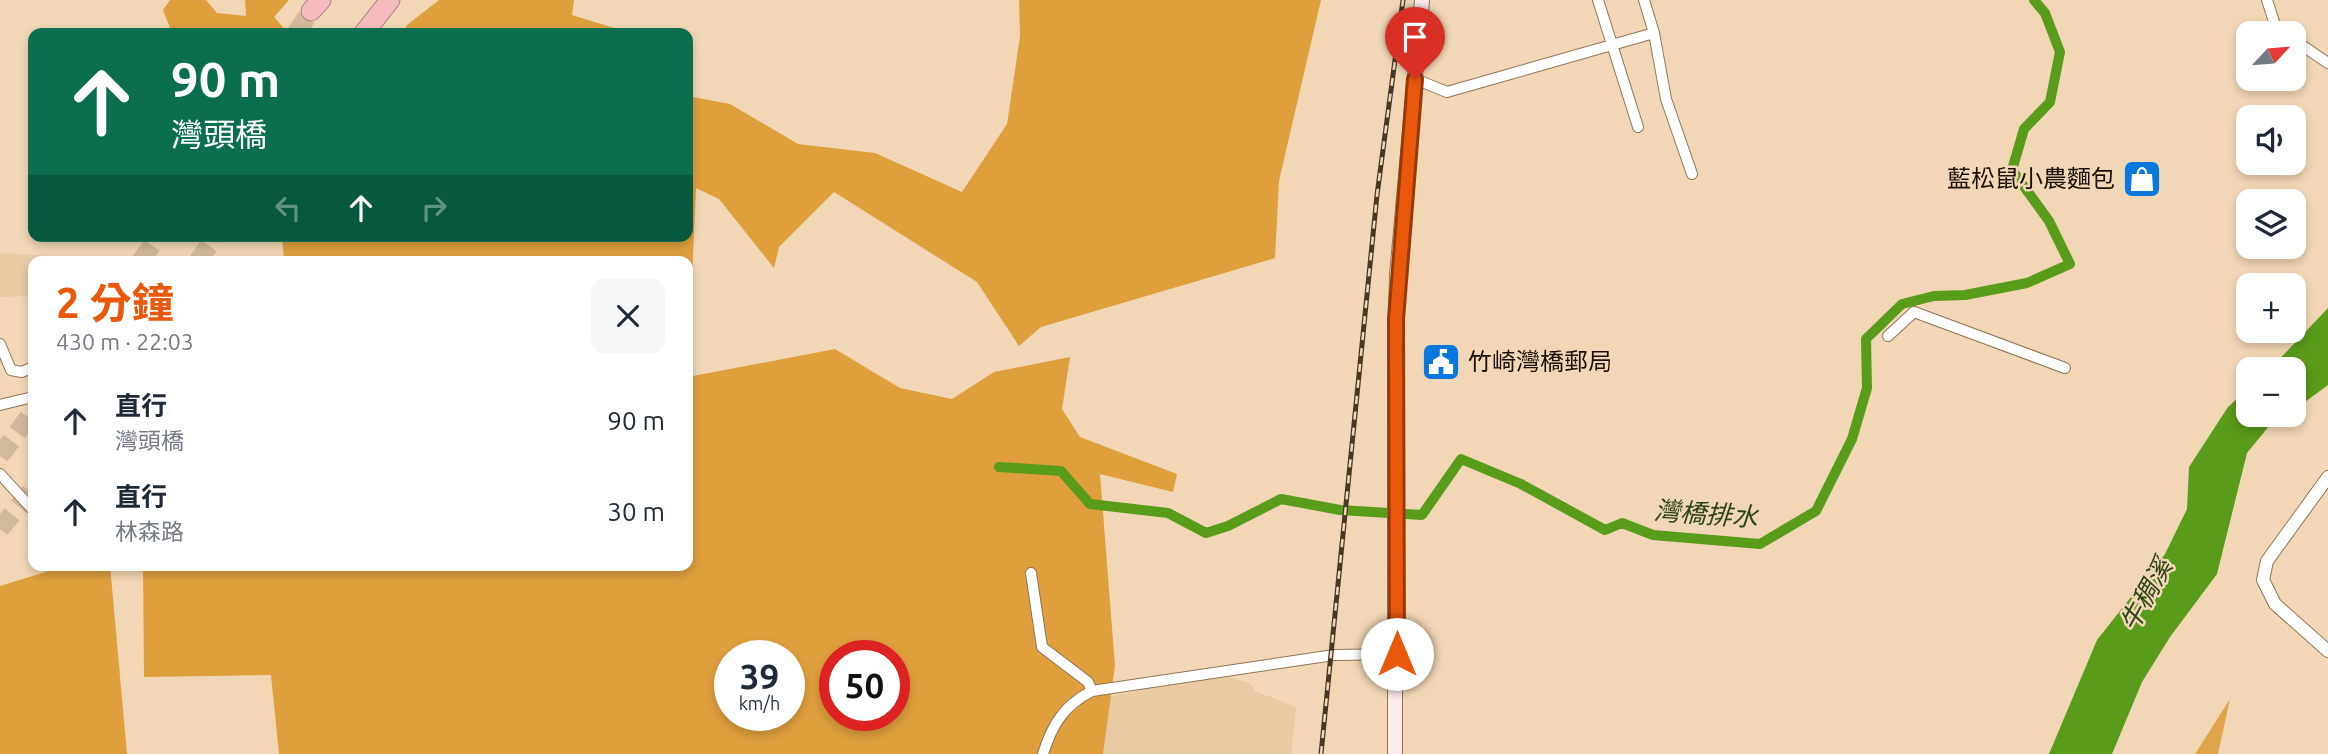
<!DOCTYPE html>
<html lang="zh-TW">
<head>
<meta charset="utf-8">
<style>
  body { margin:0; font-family:Ubuntu,"Noto Sans TC",sans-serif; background:#f6f6f7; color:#1f2937; height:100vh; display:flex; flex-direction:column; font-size:26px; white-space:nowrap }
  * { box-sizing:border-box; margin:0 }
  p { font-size:23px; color:#747a83 }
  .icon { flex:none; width:38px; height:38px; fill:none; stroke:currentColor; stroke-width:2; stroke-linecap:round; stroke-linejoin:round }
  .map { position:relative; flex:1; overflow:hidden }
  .panel { position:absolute; left:28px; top:256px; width:665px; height:315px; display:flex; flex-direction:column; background:#fff; border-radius:14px; box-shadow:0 4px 10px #0003 }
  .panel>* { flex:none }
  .banner { position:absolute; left:28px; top:28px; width:665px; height:214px; border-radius:14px; box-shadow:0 4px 10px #0003; background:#0b6e4f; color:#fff; overflow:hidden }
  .needle { width:46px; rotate:64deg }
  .buttons { position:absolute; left:2236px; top:21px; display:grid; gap:14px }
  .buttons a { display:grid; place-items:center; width:70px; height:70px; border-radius:14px; background:#fff; box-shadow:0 4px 10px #0003; font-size:35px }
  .speed { position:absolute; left:714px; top:640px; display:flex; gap:14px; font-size:35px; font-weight:700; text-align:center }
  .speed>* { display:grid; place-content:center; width:91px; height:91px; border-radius:50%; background:#fff; box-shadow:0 4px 10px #0003; line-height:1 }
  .speed small { font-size:18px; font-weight:400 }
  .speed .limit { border:10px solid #d22; background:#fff; color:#111 }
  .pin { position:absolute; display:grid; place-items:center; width:60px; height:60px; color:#fff; margin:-72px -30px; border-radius:50% 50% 50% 0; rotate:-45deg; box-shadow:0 0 7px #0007 }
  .pin .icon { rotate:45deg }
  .me { position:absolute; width:77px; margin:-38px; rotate:0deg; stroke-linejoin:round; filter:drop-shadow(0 0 5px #0008) }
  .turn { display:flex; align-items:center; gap:24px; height:147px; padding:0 28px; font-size:32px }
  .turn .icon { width:91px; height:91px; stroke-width:2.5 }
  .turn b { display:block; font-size:49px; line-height:60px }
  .lanes { display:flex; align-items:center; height:66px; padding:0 28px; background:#0003; justify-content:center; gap:35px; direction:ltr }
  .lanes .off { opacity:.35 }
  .round { display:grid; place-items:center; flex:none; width:74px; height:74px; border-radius:14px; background:#f6f6f7 }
  .overview { display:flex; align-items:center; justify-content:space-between; height:119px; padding:0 28px }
  h1 { font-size:42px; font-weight:700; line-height:52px; color:#ea580c }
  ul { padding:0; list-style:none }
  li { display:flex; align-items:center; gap:21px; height:91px; padding:0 28px }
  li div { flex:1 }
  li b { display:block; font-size:26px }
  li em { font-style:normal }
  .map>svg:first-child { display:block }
</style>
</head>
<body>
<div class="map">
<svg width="2328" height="754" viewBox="0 0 2328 754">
  <rect width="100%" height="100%" fill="#f1d7b5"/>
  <g fill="#e8caa3">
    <polygon points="0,253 68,257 68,261 33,261 33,296 0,297"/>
    <polygon points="1220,675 1250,683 1255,691 1296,707 1291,754 1104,754 1102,698"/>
  </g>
  <polygon fill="#e0a44b" points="2230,699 2218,754 2195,754"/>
  <g fill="#df9f3d" fill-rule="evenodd">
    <polygon points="170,0 206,0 217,13 246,16 245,0 289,0 274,17 288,33 172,33 163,10"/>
    <polygon points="439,0 574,0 572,15 630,33 404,33 407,25"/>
    <polygon points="1019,0 1321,0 1279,181 1275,258 1041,327 1019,346 977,282 834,192 779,247 774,268 719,199 696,188 692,280 688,287 688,261 284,261 282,236 688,236 688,96 730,104 798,144 875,153 962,192 1007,124 1020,36"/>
    <path d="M835 349 900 388 952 399 994 372 1070 357 1062 409 1080 437 1177 474 1173 492 1100 474 1115 666 1103 754H279L271 675 144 677 143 565H688V377ZM730 656H789V716H730ZM835 656H894V716H835Z"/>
    <polygon points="68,565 110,565 127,754 0,754 0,586"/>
  </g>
  <g fill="#599b1b">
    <polygon points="2328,308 2328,385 2294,410 2294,369 2270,369"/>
    <polygon points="2249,388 2249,415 2287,415 2269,426 2247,453 2217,574 2170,637 2142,682 2112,754 2049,754 2097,640 2165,554 2187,509 2189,467 2228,407"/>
  </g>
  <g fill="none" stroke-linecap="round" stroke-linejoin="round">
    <polyline stroke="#599b1b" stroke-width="10" points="999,467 1061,471 1090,504 1168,513 1206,533 1228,526 1281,499 1340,510 1422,515 1461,459 1521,484 1605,530 1622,523 1653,535 1760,544 1816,511 1852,439 1867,388 1866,339 1902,304 1934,296 1965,295 2027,283 2070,264 2049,221 2012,170 2024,129 2050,102 2060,52 2045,13 2034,0"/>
    <g stroke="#d1b99b" stroke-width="19" stroke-dasharray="19 10" stroke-linecap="butt">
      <polyline points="296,33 311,11"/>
      <polyline points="141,261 158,236"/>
      <polyline points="198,261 216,236"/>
      <polyline points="0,456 33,411"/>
      <polyline points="0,529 33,489"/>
    </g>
    <g stroke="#8d7657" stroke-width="12">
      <g id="minor">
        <polyline points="1598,0 1638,127"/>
        <polyline points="1644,0 1654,33"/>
        <polyline points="2267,0 2276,28 2284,33"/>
        <polyline points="2294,40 2328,63"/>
        <polyline points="1415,79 1447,92 1654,33 1666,99 1692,174"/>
        <polyline points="1888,336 1914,312 2065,368"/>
        <polyline points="0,344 11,370 22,372 33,367"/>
        <polyline points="0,405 33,397"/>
        <polyline points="0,474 33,510"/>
        <polyline points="1031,573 1042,647 1088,682 1092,691"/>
        <path d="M1043 754C1052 725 1064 705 1092 691L1334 655 1397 654"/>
      </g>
    </g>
    <g stroke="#8d7657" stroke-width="14">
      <polyline id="tertiary" points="2328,477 2267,561 2263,580 2275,604 2328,651"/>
    </g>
    <g stroke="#8d7657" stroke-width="16">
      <polyline id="secondary" points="1395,754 1395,342 1397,275 1422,0"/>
    </g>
    <g stroke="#a87f7e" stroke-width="21">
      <g id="motorway">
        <polyline points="311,11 321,0"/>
        <polyline points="364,33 390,0"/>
      </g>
    </g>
    <use href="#minor" stroke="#fff" stroke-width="10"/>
    <use href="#tertiary" stroke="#fff" stroke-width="12"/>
    <use href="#secondary" stroke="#fcebec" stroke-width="14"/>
    <use href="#motorway" stroke="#f5bbbf" stroke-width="19"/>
    <g stroke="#453829" stroke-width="5">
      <polyline id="rail" points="1321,754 1377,195 1403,0"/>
    </g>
    <use href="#rail" stroke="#f1d7b5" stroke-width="2.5" stroke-dasharray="8" stroke-linecap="butt"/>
  </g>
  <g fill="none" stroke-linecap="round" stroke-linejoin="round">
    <g stroke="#983908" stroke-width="18">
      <polyline id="route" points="1397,654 1396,319 1415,79"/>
    </g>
    <use href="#route" stroke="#ea580c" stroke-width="12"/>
  </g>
  <defs>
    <g id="shop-square" transform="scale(2.0125)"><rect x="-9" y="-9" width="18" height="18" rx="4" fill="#0878df" stroke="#f1d7b5"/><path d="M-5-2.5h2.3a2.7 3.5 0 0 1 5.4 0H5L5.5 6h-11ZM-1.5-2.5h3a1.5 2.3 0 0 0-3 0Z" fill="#fff"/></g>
    <g id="civic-square" transform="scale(2.0125)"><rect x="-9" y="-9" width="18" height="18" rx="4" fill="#0878df" stroke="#f1d7b5"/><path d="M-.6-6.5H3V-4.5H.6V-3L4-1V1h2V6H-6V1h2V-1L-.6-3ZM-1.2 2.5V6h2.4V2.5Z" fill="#fff"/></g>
  </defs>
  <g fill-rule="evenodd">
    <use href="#shop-square" x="2142" y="179"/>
    <use href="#civic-square" x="1441" y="362"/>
  </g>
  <g text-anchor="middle" stroke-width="5" stroke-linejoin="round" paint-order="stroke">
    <g font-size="24" fill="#191005" stroke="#f1d7b5" text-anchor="end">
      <text x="2115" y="187">藍松鼠小農麵包</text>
      <text x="1468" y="370" text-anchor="start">竹崎灣橋郵局</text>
    </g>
    <g font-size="26" font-style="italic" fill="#2b4517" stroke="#f1d7b5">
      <text transform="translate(1706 514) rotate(4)" y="9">灣橋排水</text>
      <text transform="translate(2146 595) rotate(-61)" y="9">牛稠溪</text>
    </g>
  </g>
</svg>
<div class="buttons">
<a><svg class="needle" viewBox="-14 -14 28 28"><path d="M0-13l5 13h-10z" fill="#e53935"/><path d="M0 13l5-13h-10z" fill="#747a83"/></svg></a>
<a><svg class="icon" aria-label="sound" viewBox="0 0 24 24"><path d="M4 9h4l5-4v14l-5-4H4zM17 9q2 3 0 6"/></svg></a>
<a><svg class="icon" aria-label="layers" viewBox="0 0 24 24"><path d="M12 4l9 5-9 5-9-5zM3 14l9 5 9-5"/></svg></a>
<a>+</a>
<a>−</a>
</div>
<div class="speed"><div>39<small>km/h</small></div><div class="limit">50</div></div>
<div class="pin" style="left:1415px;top:79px;background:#d93025"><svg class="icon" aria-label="arrive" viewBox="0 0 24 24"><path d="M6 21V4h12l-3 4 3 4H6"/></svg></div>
<svg class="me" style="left:1397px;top:654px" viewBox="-20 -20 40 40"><circle r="19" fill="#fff"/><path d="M0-13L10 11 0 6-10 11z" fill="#ea580c"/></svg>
<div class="banner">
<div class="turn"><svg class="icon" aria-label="ahead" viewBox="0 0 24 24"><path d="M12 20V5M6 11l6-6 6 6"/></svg><div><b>90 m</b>灣頭橋</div></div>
<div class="lanes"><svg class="icon off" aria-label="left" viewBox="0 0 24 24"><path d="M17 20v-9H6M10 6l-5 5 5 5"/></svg><svg class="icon" aria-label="ahead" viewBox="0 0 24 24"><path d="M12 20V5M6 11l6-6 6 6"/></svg><svg class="icon off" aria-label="right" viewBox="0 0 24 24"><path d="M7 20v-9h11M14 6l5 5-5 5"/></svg></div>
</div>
<section class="panel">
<div class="overview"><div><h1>2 分鐘</h1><p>430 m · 22:03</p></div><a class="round"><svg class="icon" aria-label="close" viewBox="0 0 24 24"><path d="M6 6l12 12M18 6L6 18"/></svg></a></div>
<ul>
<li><svg class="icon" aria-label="ahead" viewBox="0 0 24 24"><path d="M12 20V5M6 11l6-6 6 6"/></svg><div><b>直行</b><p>灣頭橋</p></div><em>90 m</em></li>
<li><svg class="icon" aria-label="ahead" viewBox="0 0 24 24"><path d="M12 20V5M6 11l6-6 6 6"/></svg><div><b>直行</b><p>林森路</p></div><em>30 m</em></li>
</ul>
</section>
</div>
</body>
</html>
